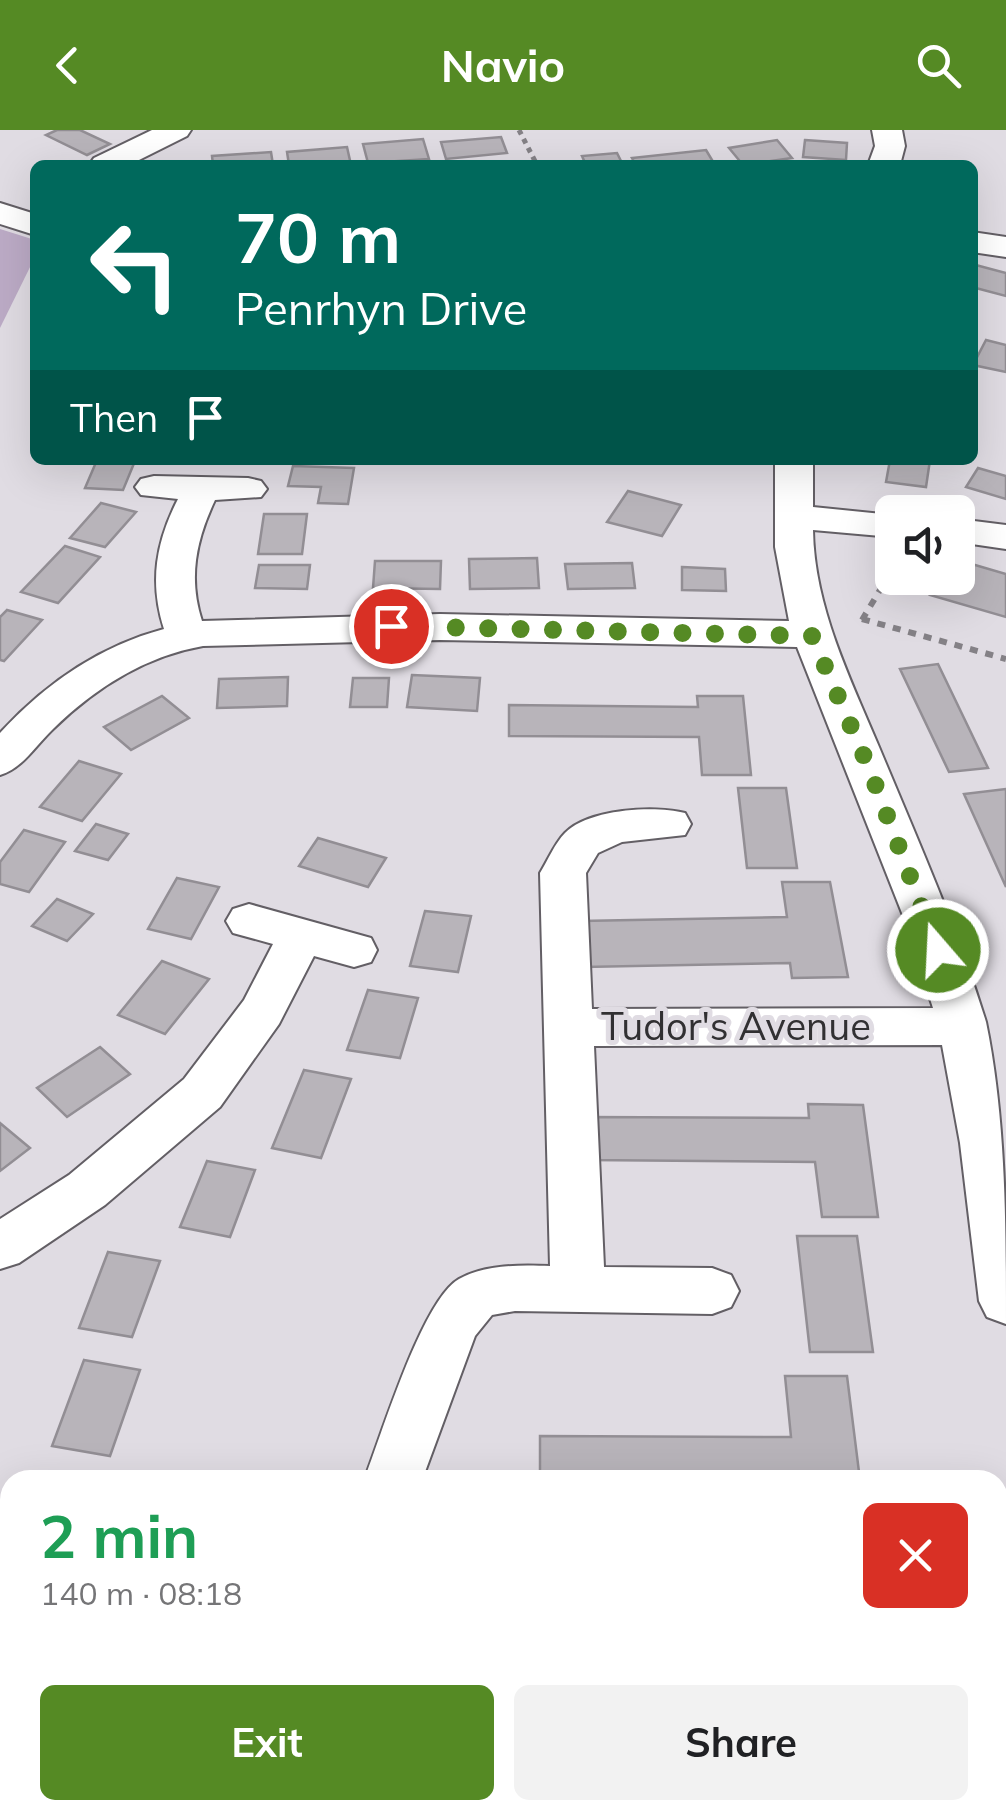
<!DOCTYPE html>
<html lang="en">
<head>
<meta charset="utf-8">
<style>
  body { margin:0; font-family:Mulish,sans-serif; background:#f2f2f2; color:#202124; height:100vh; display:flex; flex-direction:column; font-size:38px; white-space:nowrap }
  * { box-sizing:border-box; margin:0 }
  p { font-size:32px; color:#757577 }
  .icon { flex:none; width:55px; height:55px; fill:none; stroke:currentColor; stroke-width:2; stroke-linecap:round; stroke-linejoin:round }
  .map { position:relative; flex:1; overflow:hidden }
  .drawer { position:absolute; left:0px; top:1340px; width:1008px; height:350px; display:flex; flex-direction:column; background:#fff; border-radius:30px 30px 0 0; box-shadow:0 10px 40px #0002 }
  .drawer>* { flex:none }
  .guide { position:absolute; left:30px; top:30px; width:948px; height:305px; border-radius:15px; box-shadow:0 10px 40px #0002; background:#00695c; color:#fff; overflow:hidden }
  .tools { position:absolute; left:875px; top:365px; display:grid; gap:20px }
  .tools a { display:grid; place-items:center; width:100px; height:100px; border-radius:15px; background:#fff; box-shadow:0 10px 40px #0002; font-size:50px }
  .pin { position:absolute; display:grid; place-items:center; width:85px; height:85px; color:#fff; margin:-42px; border:5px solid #fff; border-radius:50%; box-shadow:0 2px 10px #0007 }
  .me { position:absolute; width:110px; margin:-55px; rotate:341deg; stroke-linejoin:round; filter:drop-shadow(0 0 8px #0008) }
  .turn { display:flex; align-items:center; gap:35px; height:210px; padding:0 40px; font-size:45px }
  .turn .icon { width:130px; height:130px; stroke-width:2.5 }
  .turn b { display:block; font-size:70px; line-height:85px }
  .then { display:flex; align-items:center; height:95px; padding:0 40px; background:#0003; gap:20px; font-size:38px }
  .round { display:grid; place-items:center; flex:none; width:105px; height:105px; border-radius:15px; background:#f2f2f2 }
  .head { display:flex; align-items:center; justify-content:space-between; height:170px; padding:0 40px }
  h1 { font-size:60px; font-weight:700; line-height:75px; color:#1e9e55 }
  .cta { display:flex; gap:20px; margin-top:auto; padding:20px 40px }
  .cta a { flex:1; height:115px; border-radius:15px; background:#558a24; color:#fff; font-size:40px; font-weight:700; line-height:115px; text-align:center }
  .cta a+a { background:#f2f2f2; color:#202124 }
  header { display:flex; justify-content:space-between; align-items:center; height:130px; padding:0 40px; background:#558a24; color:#fff; font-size:45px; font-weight:700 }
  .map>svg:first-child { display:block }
</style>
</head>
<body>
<header><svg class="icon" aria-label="back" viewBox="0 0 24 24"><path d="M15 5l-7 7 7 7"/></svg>Navio<svg class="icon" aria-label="search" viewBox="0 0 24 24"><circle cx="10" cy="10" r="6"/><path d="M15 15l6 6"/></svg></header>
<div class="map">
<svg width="1006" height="1690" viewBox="0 0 1006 1690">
  <rect width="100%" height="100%" fill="#e0dce3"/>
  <polygon fill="#bcabc6" points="0,99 35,110 35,127 0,198"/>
  <g fill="#b8b4ba" stroke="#928e94" stroke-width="2.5">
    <polygon points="57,0 80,0 110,14 87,25 46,5"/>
    <polygon points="501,7 507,23 446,29 441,12"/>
    <polygon points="423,9 429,29 368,33 363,14"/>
    <polygon points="777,10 792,28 743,35 729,18"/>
    <polygon points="805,10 847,13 846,30 803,27"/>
    <polygon points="347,17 351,35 289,35 287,22"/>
    <polygon points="706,20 715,35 636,35 632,28"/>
    <polygon points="271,22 273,35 213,35 212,26"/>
    <polygon points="617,23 623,35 586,35 582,26"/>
    <polygon points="972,134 1006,143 1006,166 972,157"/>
    <polygon points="986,210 1006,215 1006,242 973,235"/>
    <polygon points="97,330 135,331 123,360 85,358"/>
    <polygon points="890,330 930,330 926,357 886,352"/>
    <polygon points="293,336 354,338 348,374 318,373 321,357 288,356"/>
    <polygon points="978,338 1006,346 1006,369 966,357"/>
    <polygon points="628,361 681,375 662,406 607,392"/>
    <polygon points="101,373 136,382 105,417 70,408"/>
    <polygon points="264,384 307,384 302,424 258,424"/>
    <polygon points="65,416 100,427 58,473 21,462"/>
    <polygon points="537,428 539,458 470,459 469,429"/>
    <polygon points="958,430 1006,444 1006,487 930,465 939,448 958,448"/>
    <polygon points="375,431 441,431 440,459 373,458"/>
    <polygon points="632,433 635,458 568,459 565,434"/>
    <polygon points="259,435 310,435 307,459 255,458"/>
    <polygon points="682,437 725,439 726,461 682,460"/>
    <polygon points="7,480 42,490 4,531 0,530 0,487"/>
    <polygon points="938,534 988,638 949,642 900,539"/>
    <polygon points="412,545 480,548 477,581 407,577"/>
    <polygon points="288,547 287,576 217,578 219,549"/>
    <polygon points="353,548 389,548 387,577 350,577"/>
    <polygon points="162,566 189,588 131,620 104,597"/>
    <polygon points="697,566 743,566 751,645 702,645 699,607 509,606 509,575 698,577"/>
    <polygon points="79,631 121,644 82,691 40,677"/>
    <polygon points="738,658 786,658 797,738 747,738"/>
    <polygon points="1006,659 1006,757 964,664"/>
    <polygon points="96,694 128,704 108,730 75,721"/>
    <polygon points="24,700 65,712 29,762 0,754 0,732"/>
    <polygon points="318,708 386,728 368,757 299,736"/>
    <polygon points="177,748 219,757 191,809 148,799"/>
    <polygon points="782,752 830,752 848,847 792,848 790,833 584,837 581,791 787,787"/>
    <polygon points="57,769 93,784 67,811 32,796"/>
    <polygon points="425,781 471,786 458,842 410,836"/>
    <polygon points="162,831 209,849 165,904 118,885"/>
    <polygon points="368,860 418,868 400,928 347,920"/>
    <polygon points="100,917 130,944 67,987 37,958"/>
    <polygon points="304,940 351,949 321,1028 272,1018"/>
    <polygon points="808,974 863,975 878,1087 822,1087 815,1032 587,1030 585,987 809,988"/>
    <polygon points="0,993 30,1018 0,1041"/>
    <polygon points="207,1031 255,1040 230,1107 180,1097"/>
    <polygon points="797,1106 857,1106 873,1222 810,1222"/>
    <polygon points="108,1122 160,1131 132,1207 79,1198"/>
    <polygon points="84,1230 140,1240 110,1326 52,1316"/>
    <polygon points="785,1246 847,1246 860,1350 540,1350 540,1306 791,1307"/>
    <polygon points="59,1680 170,1680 166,1690 54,1690"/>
    <polygon points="838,1680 916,1680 913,1690 835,1690"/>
  </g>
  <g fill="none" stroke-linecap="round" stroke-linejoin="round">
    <g stroke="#635f65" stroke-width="4">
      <g id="minor">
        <polygon points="152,0 191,0 187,6 129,35 89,35 94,28"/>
        <polygon points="872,0 902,0 905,16 900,35 868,35 875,16"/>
        <polygon points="0,73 35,84 35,105 0,94"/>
        <polygon points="972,102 1006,107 1006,127 972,122"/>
        <path d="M775 330H813V377L892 385V407L813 400C814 476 850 548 879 617 917 708 957 798 986 892 1006 989 1006 1094 1006 1194L987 1187 979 1171 960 1013 942 915 594 916 604 1137 712 1138 731 1145 739 1161 731 1177 712 1184 515 1181 492 1185 475 1206 422 1350H364C381 1307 422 1170 459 1149 485 1134 522 1135 550 1136L540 743C548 730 555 713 565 703 588 679 655 675 685 683L691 694 685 705 622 712 598 723 586 743 592 879 933 878 902 783 797 517 440 510 203 516C145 526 94 559 53 599 35 616 23 638 0 645V603C45 554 100 516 164 499 149 452 156 412 178 369L141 365 135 357 141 349 154 346 248 348 261 351 267 359 261 367 215 370C196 410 188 448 202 491L440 484 789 491 775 417Z"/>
        <polygon points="958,389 1006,395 1006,419 958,412"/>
        <polygon points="249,774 371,808 377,820 371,832 354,837 314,826 279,894 220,977 105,1075 19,1133 0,1139 0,1089 69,1045 184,949 244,870 273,814 233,803 226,791 233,779"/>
        <polygon points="0,1472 10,1476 10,1534 0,1530"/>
        <polygon points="1006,1593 1006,1690 976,1690 971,1680 998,1680 998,1596"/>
      </g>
    </g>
    <polyline stroke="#848186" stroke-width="5" stroke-dasharray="5 5" stroke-linecap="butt" points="519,0 537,35"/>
    <g stroke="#848186" stroke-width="6" stroke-dasharray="8 8" stroke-linecap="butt">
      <polyline points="862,489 1006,529"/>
      <polyline points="862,490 892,440"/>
    </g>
    <use href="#minor" fill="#fff" fill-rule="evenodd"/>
  </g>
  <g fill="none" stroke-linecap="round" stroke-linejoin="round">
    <polyline stroke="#558a24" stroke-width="18" stroke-dasharray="0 32.4" points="391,496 812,506 869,638 938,820"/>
  </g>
  <g text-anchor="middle" stroke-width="10" stroke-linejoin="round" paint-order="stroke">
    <g font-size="38" fill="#313032" stroke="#e0dce3">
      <text x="736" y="910">Tudor's Avenue</text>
    </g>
  </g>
</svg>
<div class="tools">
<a><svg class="icon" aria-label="sound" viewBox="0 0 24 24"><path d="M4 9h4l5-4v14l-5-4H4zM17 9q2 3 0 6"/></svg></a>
</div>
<div class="pin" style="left:391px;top:496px;background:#d93025"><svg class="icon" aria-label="arrive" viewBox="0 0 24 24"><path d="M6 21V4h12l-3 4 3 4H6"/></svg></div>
<svg class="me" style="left:938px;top:820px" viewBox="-20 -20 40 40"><circle r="17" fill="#558a24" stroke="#fff" stroke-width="3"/><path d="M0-11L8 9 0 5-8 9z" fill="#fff"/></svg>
<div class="guide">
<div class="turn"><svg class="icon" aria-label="left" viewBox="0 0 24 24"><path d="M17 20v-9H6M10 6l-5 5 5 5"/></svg><div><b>70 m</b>Penrhyn Drive</div></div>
<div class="then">Then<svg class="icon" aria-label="arrive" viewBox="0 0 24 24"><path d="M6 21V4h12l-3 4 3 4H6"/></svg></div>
</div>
<section class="drawer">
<div class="head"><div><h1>2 min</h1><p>140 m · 08:18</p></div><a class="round" style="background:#d93025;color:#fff"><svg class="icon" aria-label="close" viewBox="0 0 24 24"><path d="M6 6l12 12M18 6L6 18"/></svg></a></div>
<div class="cta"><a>Exit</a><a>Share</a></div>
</section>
</div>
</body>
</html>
